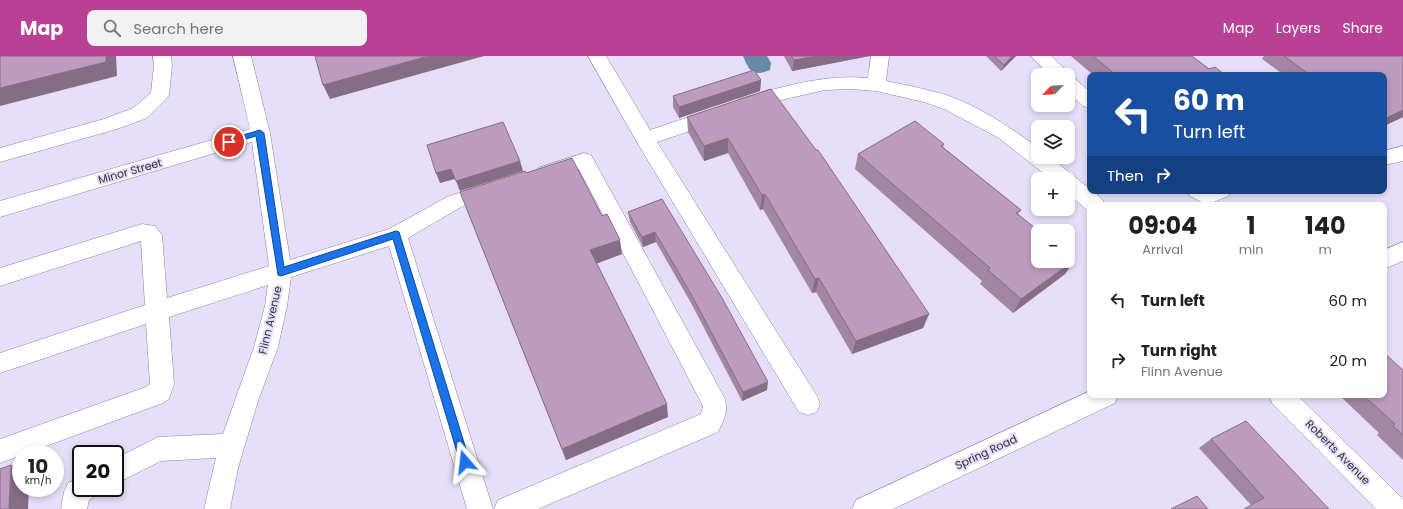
<!DOCTYPE html>
<html lang="en">
<head>
<meta charset="utf-8">
<style>
  body { margin:0; font-family:Poppins,sans-serif; background:#f2f2f2; color:#202124; height:100vh; display:flex; flex-direction:column; font-size:15px; white-space:nowrap }
  * { box-sizing:border-box; margin:0 }
  p { font-size:13px; color:#757577 }
  .icon { flex:none; width:22px; height:22px; fill:none; stroke:currentColor; stroke-width:2; stroke-linecap:round; stroke-linejoin:round }
  .map { position:relative; flex:1; overflow:hidden }
  .panel { position:absolute; left:1087px; top:146px; width:300px; height:196px; display:flex; flex-direction:column; background:#fff; border-radius:8px; box-shadow:0 2px 6px #0003 }
  .panel>* { flex:none }
  .guide { position:absolute; left:1087px; top:16px; width:300px; height:122px; border-radius:8px; box-shadow:0 2px 6px #0003; background:#1a4fa0; color:#fff; overflow:hidden }
  .needle { width:26px; rotate:245deg }
  .controls { position:absolute; left:1031px; top:12px; display:grid; gap:8px }
  .controls a { display:grid; place-items:center; width:44px; height:44px; border-radius:8px; background:#fff; box-shadow:0 2px 6px #0003; font-size:20px }
  .speed { position:absolute; left:12px; top:389px; display:flex; gap:8px; font-size:20px; font-weight:700; text-align:center }
  .speed>* { display:grid; place-content:center; width:52px; height:52px; border-radius:50%; background:#fff; box-shadow:0 2px 6px #0003; line-height:1 }
  .speed small { font-size:10px; font-weight:400 }
  .speed .limit { border:2px solid #111; border-radius:6px; background:#fff; color:#111 }
  .pin { position:absolute; display:grid; place-items:center; width:34px; height:34px; color:#fff; margin:-17px; border:2px solid #fff; border-radius:50%; box-shadow:0 1px 4px #0007 }
  .me { position:absolute; width:44px; margin:-22px; rotate:343deg; stroke-linejoin:round; filter:drop-shadow(0 0 3px #0008) }
  .turn { display:flex; align-items:center; gap:14px; height:84px; padding:0 20px; font-size:18px }
  .turn .icon { width:52px; height:52px; stroke-width:2.5 }
  .turn b { display:block; font-size:28px; line-height:34px }
  .then { display:flex; align-items:center; height:38px; padding:0 20px; background:#0003; gap:8px; font-size:15px }
  .eta { display:flex; justify-content:space-evenly; align-items:center; height:68px; text-align:center }
  .eta b { font-size:24px; font-weight:700; line-height:28px }
  ul { padding:0; list-style:none }
  li { display:flex; align-items:center; gap:12px; height:60px; padding:0 20px }
  li div { flex:1 }
  li b { display:block; font-size:15px }
  li em { font-style:normal }
  header { display:flex; align-items:center; gap:24px; box-sizing:border-box; height:56px; padding:0 20px; background:#b84095; color:#fff }
  header strong { font-size:19px }
  nav { display:flex; gap:22px; margin-inline-start:auto; font-size:14px }
  .search { width:280px; height:36px; background:#f2f2f2; display:flex; align-items:center; gap:10px; box-sizing:border-box; padding:0 14px; border-radius:8px; color:#757577; font-size:15px }
  .map>svg:first-child { display:block }
</style>
</head>
<body>
<header>
<strong>Map</strong>
<div class="search"><svg class="icon" aria-label="search" viewBox="0 0 24 24"><circle cx="10" cy="10" r="6"/><path d="M15 15l6 6"/></svg>Search here</div>
<nav><a>Map</a><a>Layers</a><a>Share</a></nav>
</header>
<div class="map">
<svg width="1403" height="453" viewBox="0 0 1403 453">
  <rect width="100%" height="100%" fill="#e7def9"/>
  <path fill="#648aa8" d="M743 0H767L771 7 770 14C753 21 749 15 743 0Z"/>
  <g fill="none" stroke-linecap="round" stroke-linejoin="round">
    <g stroke="#8b839b" stroke-width="1">
      <g id="minor">
        <polygon points="153,0 171,0 172,10 169,39 166,43 147,62 117,73 0,106 0,92 104,63 133,52 151,37 154,10"/>
        <polygon points="233,0 251,0 270,77 290,204 389,173 447,141 491,126 498,129 501,134 498,139 461,151 408,182 493,453 467,453 389,190 291,221 287,250 278,291 258,345 238,412 230,453 204,453 216,402 161,405 115,428 115,403 158,381 223,378 254,291 265,250 268,229 169,261 174,328 169,343 163,347 0,407 0,383 146,331 150,328 146,268 0,317 0,297 145,249 141,185 0,230 0,212 142,168 155,170 162,179 167,242 269,210 252,86 0,161 0,145 250,73"/>
        <polygon points="588,0 606,0 650,74 716,52 723,54 725,59 723,64 657,86 817,340 820,348 817,356 808,359 799,356 638,88"/>
        <path d="M871 0H889L886 25C909 30 934 34 957 43 986 55 1013 73 1038 92V101H1050L1090 133V135H1093L1102 143 1105 149H1090V155H1088L1068 137V123H1051L999 82 944 53 924 46 876 35 852 33 825 34 781 44 746 54 739 53 737 48 739 43C782 31 823 18 868 22Z"/>
        <polygon points="1031,0 1051,0 1067,15 1069,20 1074,22 1090,36 1090,52 1083,50 1068,36 1068,19 1050,19"/>
        <polygon points="1403,90 1403,105 1384,109 1384,95"/>
        <path d="M584 97 591 99 724 341C729 354 724 364 718 376L538 453H494L498 444 701 358 703 350 579 113 545 124 538 122 535 117 538 112Z"/>
        <polygon points="1187,135 1231,135 1228,140 1207,149 1190,140"/>
        <polygon points="1269,339 1297,339 1403,443 1403,453 1376,453 1272,347"/>
        <polygon points="81,421 81,432 98,432 94,441 89,444 87,453 61,453 64,436 68,427"/>
      </g>
    </g>
    <g stroke="#8b839b" stroke-width="1">
      <g id="major">
        <polygon points="1403,186 1403,205 1384,213 1384,194"/>
        <polygon points="1090,335 1090,339 1118,339 1115,347 893,453 852,453 856,444"/>
      </g>
    </g>
    <use href="#minor" fill="#fff" fill-rule="evenodd"/>
    <use href="#major" fill="#fff" fill-rule="evenodd"/>
  </g>
  <g fill="#a386a4">
    <polygon points="784,0 870,0 792,15"/>
    <polygon points="986,0 1016,0 1001,15"/>
    <polygon points="1071,0 1192,0 1209,13 1225,19 1093,19"/>
    <polygon points="1264,0 1403,0 1403,61 1384,70 1384,19 1284,19 1262,3"/>
    <polygon points="761,24 760,35 679,62 673,51 673,40"/>
    <polygon points="771,33 929,258 923,272 852,298 816,236 812,237 763,153 760,154 728,97 704,105 688,76 687,61"/>
    <polygon points="944,88 943,91 1021,154 1018,158 1075,204 1065,218 1013,257 980,228 982,225 855,113 858,98"/>
    <polygon points="526,117 602,160 622,198 597,207 668,361 566,404 466,151"/>
    <polygon points="662,143 767,334 742,345 691,247 656,186 643,191 630,166 628,156"/>
    <polygon points="1403,314 1403,404 1377,379 1379,377 1339,339 1384,339"/>
    <polygon points="1211,383 1329,453 1251,449 1199,392"/>
  </g>
  <g fill="#856d86">
    <polygon points="106,0 116,0 117,20 0,50 0,32"/>
    <polygon points="429,0 484,0 330,43 323,29"/>
    <polygon points="817,0 870,0 792,15 794,4"/>
    <polygon points="1012,0 1016,0 1001,15 1004,9"/>
    <polygon points="761,24 760,35 679,62 679,51"/>
    <polygon points="1403,54 1403,61 1384,70 1384,63"/>
    <polygon points="728,82 728,97 704,105 704,90"/>
    <polygon points="520,105 523,115 460,135 456,125"/>
    <polygon points="451,113 455,123 440,127 436,117"/>
    <polygon points="765,138 763,153 760,154 762,139"/>
    <polygon points="655,176 656,186 643,191 642,181"/>
    <polygon points="620,184 622,198 593,209 590,194"/>
    <polygon points="1075,204 1065,218 1013,257 1021,243"/>
    <polygon points="819,222 816,236 812,237 815,223"/>
    <polygon points="929,258 923,272 852,298 856,285"/>
    <polygon points="768,326 767,334 742,345 743,336"/>
    <polygon points="667,348 668,361 566,404 562,393"/>
    <polygon points="11,409 21,414 21,432 29,432 28,453 9,453"/>
  </g>
  <g fill="#be9cbf" stroke="#856d86">
    <polygon points="0,0 106,0 106,6 0,32"/>
    <polygon points="315,0 429,0 323,29"/>
    <polygon points="791,0 817,0 794,4"/>
    <polygon points="994,0 1012,0 1004,9"/>
    <polygon points="1093,0 1192,0 1209,13 1215,11 1225,19 1116,19"/>
    <polygon points="1284,0 1403,0 1403,54 1384,63 1384,19 1310,19"/>
    <polygon points="754,14 761,24 679,51 673,40"/>
    <polygon points="771,33 816,94 818,94 929,258 856,285 819,222 815,223 765,138 762,139 728,82 704,90 687,61"/>
    <polygon points="915,65 944,88 941,90 1021,154 1016,157 1039,175 1038,175 1038,205 1068,205 1068,198 1075,204 1021,243 988,214 990,212 858,98"/>
    <polygon points="503,66 520,105 456,125 451,113 436,117 427,89"/>
    <polygon points="572,102 602,160 607,158 620,184 590,194 667,348 562,393 460,136 525,115 526,117"/>
    <polygon points="662,143 722,242 768,326 743,336 691,238 655,176 642,181 628,156"/>
    <polygon points="1384,297 1403,314 1403,379 1393,370 1395,368 1363,339 1384,339"/>
    <polygon points="1246,365 1329,453 1244,453 1264,442 1211,383"/>
    <polygon points="11,409 9,453 0,453 0,413"/>
    <polygon points="1197,440 1208,453 1171,453"/>
  </g>
  <polygon fill="#1a73e8" stroke="#114b97" points="260,74 264,77 284,211 396,175 399,176 470,406 469,409 465,411 461,409 460,406 393,183 281,220 278,219 256,80 229,88 225,86 226,84"/>
  <g text-anchor="middle" stroke-width="4" stroke-linejoin="round" paint-order="stroke">
    <g font-size="11" fill="#312e38" stroke="#e7def9">
      <text transform="translate(130 115) rotate(-16)" y="4">Minor Street</text>
      <text transform="translate(270 264) rotate(-77)" y="4">Flinn Avenue</text>
      <text transform="translate(986 396) rotate(-25)" y="4">Spring Road</text>
      <text transform="translate(1338 396) rotate(45)" y="4">Roberts Avenue</text>
    </g>
  </g>
</svg>
<div class="controls">
<a><svg class="needle" viewBox="-14 -14 28 28"><path d="M0-13l5 13h-10z" fill="#e53935"/><path d="M0 13l5-13h-10z" fill="#757577"/></svg></a>
<a><svg class="icon" aria-label="layers" viewBox="0 0 24 24"><path d="M12 4l9 5-9 5-9-5zM3 14l9 5 9-5"/></svg></a>
<a>+</a>
<a>−</a>
</div>
<div class="speed"><div>10<small>km/h</small></div><div class="limit">20</div></div>
<div class="pin" style="left:229px;top:86px;background:#d93025"><svg class="icon" aria-label="arrive" viewBox="0 0 24 24"><path d="M6 21V4h12l-3 4 3 4H6"/></svg></div>
<svg class="me" style="left:465px;top:406px" viewBox="-20 -20 40 40"><path d="M0-17L14 15 0 8-14 15z" fill="#1a73e8" stroke="#fff" stroke-width="4"/></svg>
<div class="guide">
<div class="turn"><svg class="icon" aria-label="left" viewBox="0 0 24 24"><path d="M17 20v-9H6M10 6l-5 5 5 5"/></svg><div><b>60 m</b>Turn left</div></div>
<div class="then">Then<svg class="icon" aria-label="right" viewBox="0 0 24 24"><path d="M7 20v-9h11M14 6l5 5-5 5"/></svg></div>
</div>
<section class="panel">
<div class="eta">
<div><b>09:04</b><p>Arrival</p></div>
<div><b>1</b><p>min</p></div>
<div><b>140</b><p>m</p></div>
</div>
<ul>
<li><svg class="icon" aria-label="left" viewBox="0 0 24 24"><path d="M17 20v-9H6M10 6l-5 5 5 5"/></svg><div><b>Turn left</b></div><em>60 m</em></li>
<li><svg class="icon" aria-label="right" viewBox="0 0 24 24"><path d="M7 20v-9h11M14 6l5 5-5 5"/></svg><div><b>Turn right</b><p>Flinn Avenue</p></div><em>20 m</em></li>
</ul>
</section>
</div>
</body>
</html>
